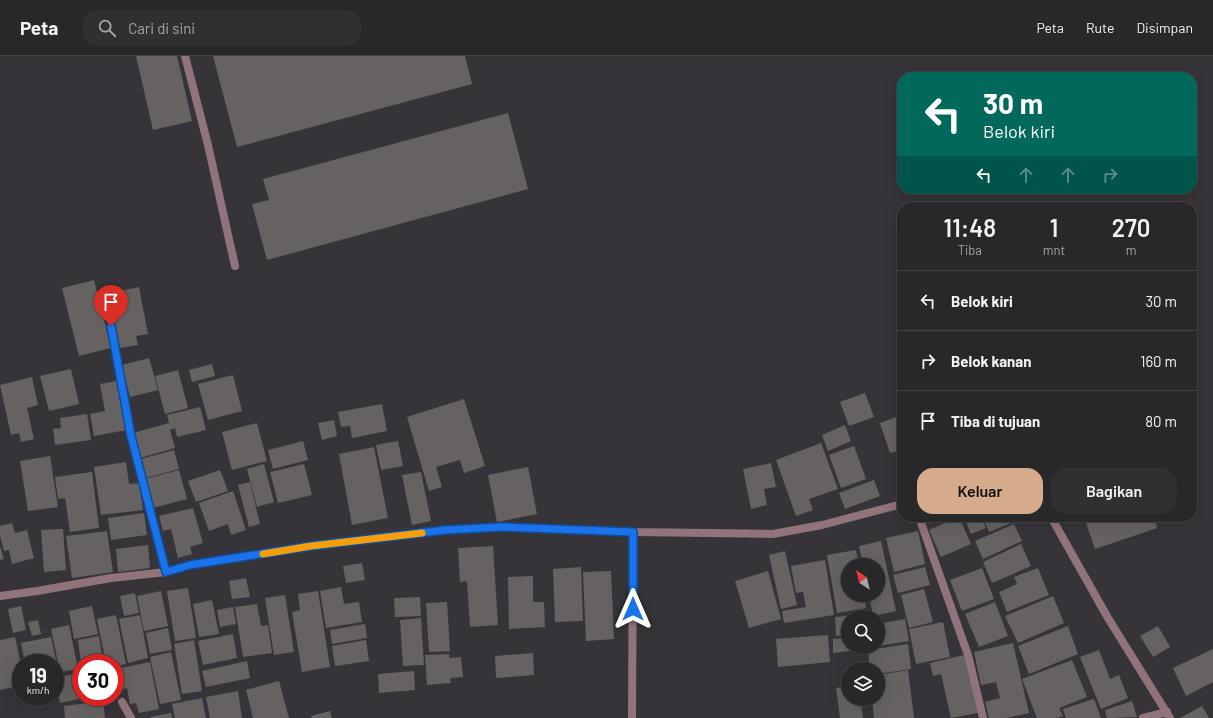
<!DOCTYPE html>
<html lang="id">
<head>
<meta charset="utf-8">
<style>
  body { margin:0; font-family:Barlow,sans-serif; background:#302f32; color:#f1f3f6; height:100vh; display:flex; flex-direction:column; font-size:15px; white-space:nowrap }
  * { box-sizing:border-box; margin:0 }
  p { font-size:13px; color:#a5a5a8 }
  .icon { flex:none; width:22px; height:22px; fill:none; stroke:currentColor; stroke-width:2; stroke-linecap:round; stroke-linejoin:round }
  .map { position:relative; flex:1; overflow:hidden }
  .details { position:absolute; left:897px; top:146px; width:300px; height:320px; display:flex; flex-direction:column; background:#28272a; border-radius:16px; box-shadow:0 4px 16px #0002,0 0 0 1px #444447 }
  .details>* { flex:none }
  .guide { position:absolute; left:897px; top:16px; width:300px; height:122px; border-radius:16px; box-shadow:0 4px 16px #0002,0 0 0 1px #444447; background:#00695c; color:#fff; overflow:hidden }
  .needle { width:26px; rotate:325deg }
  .controls { position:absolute; left:841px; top:502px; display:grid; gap:8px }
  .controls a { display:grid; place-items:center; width:44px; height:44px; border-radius:50%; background:#28272a; box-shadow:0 4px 16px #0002,0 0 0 1px #444447; font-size:20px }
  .speed { position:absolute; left:12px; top:598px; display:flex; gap:8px; font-size:20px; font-weight:700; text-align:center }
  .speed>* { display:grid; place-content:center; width:52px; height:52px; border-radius:50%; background:#28272a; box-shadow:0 4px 16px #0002,0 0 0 1px #444447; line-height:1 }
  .speed small { font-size:10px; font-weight:400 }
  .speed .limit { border:6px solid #d22; background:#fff; color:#111 }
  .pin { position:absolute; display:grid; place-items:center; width:34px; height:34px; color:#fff; margin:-41px -17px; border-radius:50% 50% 50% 0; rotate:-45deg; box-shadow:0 0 4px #0007 }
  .pin .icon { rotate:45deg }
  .me { position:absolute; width:44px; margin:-22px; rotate:0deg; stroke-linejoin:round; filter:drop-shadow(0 0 3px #0008) }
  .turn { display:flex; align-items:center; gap:14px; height:84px; padding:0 20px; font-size:18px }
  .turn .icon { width:52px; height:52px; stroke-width:2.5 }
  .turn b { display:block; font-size:28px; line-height:34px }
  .lanes { display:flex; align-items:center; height:38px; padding:0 20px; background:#0003; justify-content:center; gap:20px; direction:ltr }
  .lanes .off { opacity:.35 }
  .eta { display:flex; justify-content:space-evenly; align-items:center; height:68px; text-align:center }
  .eta b { font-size:24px; font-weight:600; line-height:28px }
  .action { display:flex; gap:8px; margin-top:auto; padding:8px 20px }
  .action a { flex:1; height:46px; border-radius:16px; background:#d6ab8b; color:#111; font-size:16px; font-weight:600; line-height:46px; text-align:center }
  .action a+a { background:#302f32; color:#f1f3f6 }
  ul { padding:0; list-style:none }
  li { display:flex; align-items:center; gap:12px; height:60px; padding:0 20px; border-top:1px solid #444447 }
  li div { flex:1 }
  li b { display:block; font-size:15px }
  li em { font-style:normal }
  header { display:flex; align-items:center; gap:24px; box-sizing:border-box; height:56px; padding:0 20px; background:#28272a; border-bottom:1px solid #444447 }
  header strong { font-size:19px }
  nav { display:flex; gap:22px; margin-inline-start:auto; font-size:14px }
  .search { width:280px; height:36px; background:#302f32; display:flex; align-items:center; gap:10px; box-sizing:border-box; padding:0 14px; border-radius:16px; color:#a5a5a8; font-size:15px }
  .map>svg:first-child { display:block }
</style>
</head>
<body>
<header>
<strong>Peta</strong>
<div class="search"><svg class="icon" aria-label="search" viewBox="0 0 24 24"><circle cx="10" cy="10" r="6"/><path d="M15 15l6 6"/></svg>Cari di sini</div>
<nav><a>Peta</a><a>Rute</a><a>Disimpan</a></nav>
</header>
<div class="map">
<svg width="1213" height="662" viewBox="0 0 1213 662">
  <rect width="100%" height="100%" fill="#363438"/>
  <g fill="#666261">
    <polygon points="136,0 177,0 192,65 153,74"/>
    <polygon points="213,0 465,0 472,28 237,91"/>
    <polygon points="508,57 528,133 267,204 252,148 269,144 263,123"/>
    <polygon points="94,224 111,292 79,300 62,232"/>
    <polygon points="139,231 148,278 136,280 138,289 120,292 110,237"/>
    <polygon points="149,302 158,334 130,341 122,309"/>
    <polygon points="212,308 215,320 192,326 189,314"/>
    <polygon points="71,313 79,348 49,355 40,320"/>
    <polygon points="178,314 188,352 165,358 155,320"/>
    <polygon points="233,319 242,355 208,364 198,328"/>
    <polygon points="32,321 38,349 27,352 34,383 21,386 19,377 11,379 0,329"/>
    <polygon points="117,325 127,374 94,380 90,358 105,355 100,328"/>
    <polygon points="865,337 874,361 849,370 840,346"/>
    <polygon points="464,343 485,410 464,417 460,404 436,411 442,431 429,435 407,361"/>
    <polygon points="382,348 387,375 352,382 350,370 341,371 338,356"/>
    <polygon points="200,351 206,374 177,381 175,372 170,374 175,392 140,402 133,377 169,367 167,359"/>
    <polygon points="87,358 91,384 55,389 53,373 61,372 60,362"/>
    <polygon points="902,359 902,394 890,397 880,367"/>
    <polygon points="334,364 337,380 322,384 318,367"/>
    <polygon points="257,367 267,405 232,414 222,376"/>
    <polygon points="845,369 851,385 828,395 822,379"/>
    <polygon points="303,385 308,404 273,413 268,394"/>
    <polygon points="398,385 403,410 381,414 376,389"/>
    <polygon points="821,387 838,433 809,443 813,454 796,460 776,404"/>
    <polygon points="854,390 866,423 841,432 829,399"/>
    <polygon points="374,391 388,462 352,469 339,398"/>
    <polygon points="174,394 179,413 146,422 141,403"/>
    <polygon points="50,400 58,451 28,455 20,405"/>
    <polygon points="126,406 129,428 139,427 143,454 101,459 94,411"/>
    <polygon points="771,407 776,431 764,433 767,449 751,453 743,413"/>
    <polygon points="264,408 274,446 257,451 247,413"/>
    <polygon points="304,408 312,439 278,447 270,416"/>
    <polygon points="528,411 537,458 497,466 488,419"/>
    <polygon points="179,414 187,443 153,452 145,423"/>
    <polygon points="220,414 228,435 196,446 188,425"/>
    <polygon points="92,416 99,472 70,476 65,442 58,443 55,421"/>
    <polygon points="421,416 431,465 412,469 402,419"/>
    <polygon points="874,424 880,440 845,453 839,437"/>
    <polygon points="250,426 260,468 249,471 238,429"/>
    <polygon points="233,435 246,474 231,479 228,468 209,475 199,447"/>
    <polygon points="193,452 203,487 190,491 192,498 178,502 171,473 163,475 159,460"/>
    <polygon points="144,457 147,479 111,484 108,462"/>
    <polygon points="959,461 971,488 941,501 929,474"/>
    <polygon points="964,461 981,461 986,472 971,478"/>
    <polygon points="983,461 1009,461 1011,467 989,476"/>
    <polygon points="1013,461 1027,461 1016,467"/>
    <polygon points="1084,461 1154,461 1157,472 1095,493"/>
    <polygon points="12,467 15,477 27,474 34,502 12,508 9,494 4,495 0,480 0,470"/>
    <polygon points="1014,468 1022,485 983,503 975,485"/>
    <polygon points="63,473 66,514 44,516 41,474"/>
    <polygon points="107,475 113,516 72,522 66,480"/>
    <polygon points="918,475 925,508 894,516 886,482"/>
    <polygon points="881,485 896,555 873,560 869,539 878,539 878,509 863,509 859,490"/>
    <polygon points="1021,488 1031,510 992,527 983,506"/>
    <polygon points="148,489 150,512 118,516 116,493"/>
    <polygon points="0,490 4,503 0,504"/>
    <polygon points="493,490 498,569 470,571 467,525 460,526 458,492"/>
    <polygon points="856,494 859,509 848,509 848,539 864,539 866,552 837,557 827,499"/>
    <polygon points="785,495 797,549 781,553 769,499"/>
    <polygon points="825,504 834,559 784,567 782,555 806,551 803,536 796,537 791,510"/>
    <polygon points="362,507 365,524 346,527 343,510"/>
    <polygon points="581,511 583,565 555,566 553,513"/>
    <polygon points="925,511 930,529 898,537 893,519"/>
    <polygon points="982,512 994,543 962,555 950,524"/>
    <polygon points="1038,512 1049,539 1007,556 999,536 1017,528 1014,521"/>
    <polygon points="611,515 614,583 586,585 583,516"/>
    <polygon points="768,515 781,563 749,572 735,525"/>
    <polygon points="533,520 533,546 544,546 545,571 509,573 508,521"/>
    <polygon points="246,522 250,541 232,543 229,525"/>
    <polygon points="341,531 344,548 359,546 362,566 326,572 320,535"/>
    <polygon points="188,532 196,582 175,585 167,535"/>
    <polygon points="924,533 933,566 909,572 901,539"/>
    <polygon points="161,535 168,570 144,575 137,540"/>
    <polygon points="318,535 330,611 302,616 292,556 300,554 298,538"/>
    <polygon points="135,537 139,557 124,560 120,540"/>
    <polygon points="285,539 294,596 274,599 265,542"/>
    <polygon points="1053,540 1064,567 1018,587 1005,560"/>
    <polygon points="420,541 421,560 395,561 394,542"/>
    <polygon points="212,544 219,578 199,581 193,548"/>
    <polygon points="447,546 450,595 429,596 426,547"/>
    <polygon points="995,546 1008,580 979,591 965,558"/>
    <polygon points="257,548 261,570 268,569 272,597 243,601 235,551"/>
    <polygon points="21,550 26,574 13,577 8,553"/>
    <polygon points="92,550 98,578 74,583 69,555"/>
    <polygon points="233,551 236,568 220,571 217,554"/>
    <polygon points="116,559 126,608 115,610 115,607 106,607 97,563"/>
    <polygon points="140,559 148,602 128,607 119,563"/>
    <polygon points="848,560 848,579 836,580 835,561"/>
    <polygon points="421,562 424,609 403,610 400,564"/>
    <polygon points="905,563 909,585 878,590 878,568"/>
    <polygon points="38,564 41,578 32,580 28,566"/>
    <polygon points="943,566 950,601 916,608 909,573"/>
    <polygon points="365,568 367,582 332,588 330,574"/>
    <polygon points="69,569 78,613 60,616 51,573"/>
    <polygon points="1068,570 1078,598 1029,618 1018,590"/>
    <polygon points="1158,570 1170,591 1153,601 1140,580"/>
    <polygon points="168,572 172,594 150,598 146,577"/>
    <polygon points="233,578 237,602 203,609 198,585"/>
    <polygon points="828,579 830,606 778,611 776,583"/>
    <polygon points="99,580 103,607 81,607 78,584"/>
    <polygon points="15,581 21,609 21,629 0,634 0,584"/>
    <polygon points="51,581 59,619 55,620 55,607 25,607 21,587"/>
    <polygon points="848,582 848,591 859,591 859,594 833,597 833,583"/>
    <polygon points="194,584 202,635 182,638 174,588"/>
    <polygon points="366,584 369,605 335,610 332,590"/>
    <polygon points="1013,587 1029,657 1006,662 989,662 985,646 1000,642 996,626 981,629 974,596"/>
    <polygon points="908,588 911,613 878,618 878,613 870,613 868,594"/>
    <polygon points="1213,593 1213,626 1186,640 1173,612"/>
    <polygon points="1099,594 1110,623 1119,619 1128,642 1101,653 1080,601"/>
    <polygon points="171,596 181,644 160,648 150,601"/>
    <polygon points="533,597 534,619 496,622 495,600"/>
    <polygon points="449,598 449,602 461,601 463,621 450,622 451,627 427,629 425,599"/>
    <polygon points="964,599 978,657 951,662 941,618 933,620 930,607"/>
    <polygon points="1072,604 1087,641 1059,652 1063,660 1057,662 1037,662 1022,623"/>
    <polygon points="247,605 250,622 206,631 202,615"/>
    <polygon points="150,606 159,653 139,657 136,647 130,648 127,632 120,634 116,613"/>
    <polygon points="908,614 914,662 874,662 872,643 878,643 878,619"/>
    <polygon points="414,615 415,634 379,637 378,618"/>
    <polygon points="74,618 79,643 60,647 55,622"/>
    <polygon points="279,625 289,662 253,662 246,634"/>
    <polygon points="848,630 848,643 860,643 863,662 840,662 836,632"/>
    <polygon points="238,635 242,662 210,662 206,641"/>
    <polygon points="202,642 206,662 175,662 172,648"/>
    <polygon points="1094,643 1101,662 1066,662 1063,653"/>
    <polygon points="103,645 105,662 65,662 64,650"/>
    <polygon points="1132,645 1137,661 1107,662 1105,654"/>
    <polygon points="1202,650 1209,662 1180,662"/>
    <polygon points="330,655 332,662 312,662 311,660"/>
    <polygon points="171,657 172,662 151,662 150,661"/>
  </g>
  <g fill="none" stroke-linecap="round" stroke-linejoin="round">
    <polyline stroke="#91747b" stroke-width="8" points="185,0 208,89 235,210"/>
    <g stroke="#91747b" stroke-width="8">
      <polyline points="106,238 131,380 166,516"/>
      <polyline points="919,461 968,599 983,662"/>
      <polyline points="122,646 131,662"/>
      <polyline points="632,662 633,476"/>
      <polyline points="1143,662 1167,656"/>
    </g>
    <g stroke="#91747b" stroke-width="8">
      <polyline points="1051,461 1108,562 1170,662"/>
      <polyline points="0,540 37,535 111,522 166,516 190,509 311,490 445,474 501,471 633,476 773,478 822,469 902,448"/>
    </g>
  </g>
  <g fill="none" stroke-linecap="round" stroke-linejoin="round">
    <g stroke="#114b97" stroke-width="10">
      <polyline id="route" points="111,270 131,380 166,516 190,509 311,490 445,474 501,471 633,476 633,553"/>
    </g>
    <use href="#route" stroke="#1a73e8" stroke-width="7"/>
    <polyline stroke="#f59e0b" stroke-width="7" points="263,498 311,490 422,477"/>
  </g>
</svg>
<div class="controls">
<a><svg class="needle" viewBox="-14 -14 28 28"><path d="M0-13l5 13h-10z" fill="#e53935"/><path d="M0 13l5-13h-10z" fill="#a5a5a8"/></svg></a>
<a><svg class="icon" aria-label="search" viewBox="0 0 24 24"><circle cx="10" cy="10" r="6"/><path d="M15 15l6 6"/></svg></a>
<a><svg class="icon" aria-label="layers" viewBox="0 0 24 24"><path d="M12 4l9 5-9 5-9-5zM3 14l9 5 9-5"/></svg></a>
</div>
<div class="speed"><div>19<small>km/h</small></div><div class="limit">30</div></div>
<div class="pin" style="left:111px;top:270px;background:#d93025"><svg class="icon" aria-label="arrive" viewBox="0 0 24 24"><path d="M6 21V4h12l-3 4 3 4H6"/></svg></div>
<svg class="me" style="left:633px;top:553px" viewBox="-20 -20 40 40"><path d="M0-17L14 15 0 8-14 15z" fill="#1a73e8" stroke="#fff" stroke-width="4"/></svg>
<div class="guide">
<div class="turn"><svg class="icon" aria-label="left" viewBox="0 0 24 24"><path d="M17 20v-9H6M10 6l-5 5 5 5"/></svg><div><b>30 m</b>Belok kiri</div></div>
<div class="lanes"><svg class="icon" aria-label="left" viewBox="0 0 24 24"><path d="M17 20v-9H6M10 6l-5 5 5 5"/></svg><svg class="icon off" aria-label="ahead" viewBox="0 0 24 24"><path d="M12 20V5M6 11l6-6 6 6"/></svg><svg class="icon off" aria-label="ahead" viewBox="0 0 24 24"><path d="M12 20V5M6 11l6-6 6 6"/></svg><svg class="icon off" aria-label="right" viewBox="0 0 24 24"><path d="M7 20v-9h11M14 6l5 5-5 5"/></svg></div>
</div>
<section class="details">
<div class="eta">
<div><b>11:48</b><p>Tiba</p></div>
<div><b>1</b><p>mnt</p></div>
<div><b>270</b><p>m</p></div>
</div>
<ul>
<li><svg class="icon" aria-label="left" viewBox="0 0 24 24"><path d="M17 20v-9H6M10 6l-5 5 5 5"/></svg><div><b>Belok kiri</b></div><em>30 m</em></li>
<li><svg class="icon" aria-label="right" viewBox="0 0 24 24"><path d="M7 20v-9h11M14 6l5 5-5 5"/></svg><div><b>Belok kanan</b></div><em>160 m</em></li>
<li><svg class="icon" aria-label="arrive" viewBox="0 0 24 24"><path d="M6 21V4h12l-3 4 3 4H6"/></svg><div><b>Tiba di tujuan</b></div><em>80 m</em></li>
</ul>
<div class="action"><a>Keluar</a><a>Bagikan</a></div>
</section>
</div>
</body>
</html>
